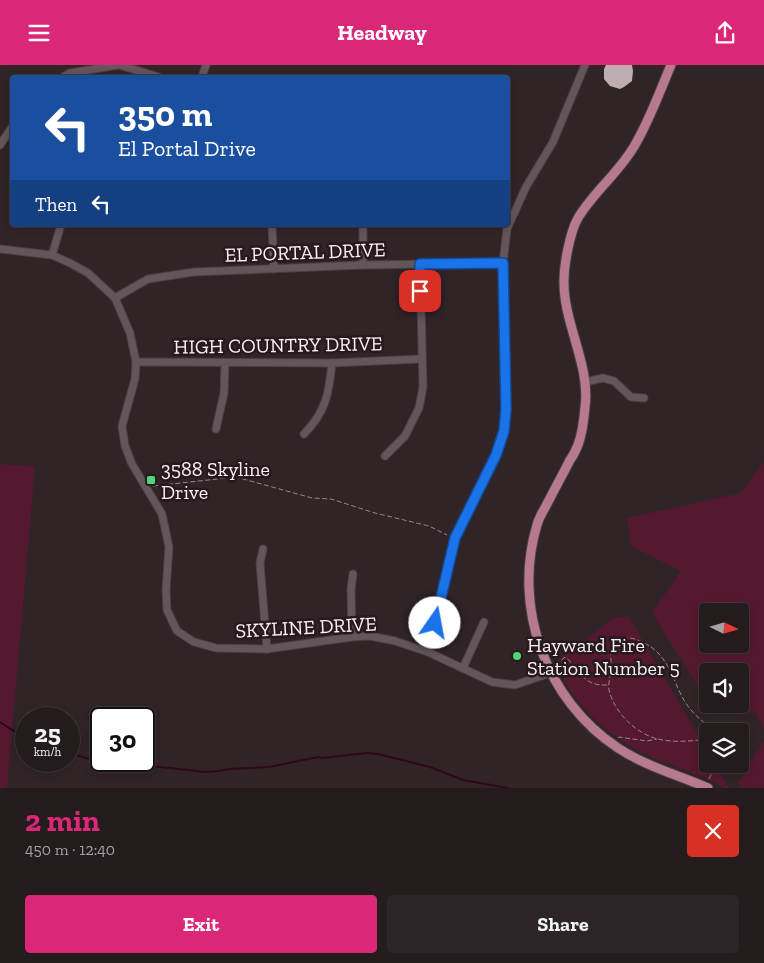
<!DOCTYPE html>
<html lang="en">
<head>
<meta charset="utf-8">
<style>
  body { margin:0; font-family:"Zilla Slab",serif; background:#2c2426; color:#f1f3f6; height:100vh; display:flex; flex-direction:column; font-size:19px; white-space:nowrap }
  * { box-sizing:border-box; margin:0 }
  p { font-size:16px; color:#a3a1a4 }
  .icon { flex:none; width:28px; height:28px; fill:none; stroke:currentColor; stroke-width:2; stroke-linecap:round; stroke-linejoin:round }
  .map { position:relative; height:723px; overflow:hidden }
  .side { display:flex; flex-direction:column; background:#241b1d; flex:1 }
  .side>* { flex:none }
  .banner { position:absolute; left:10px; top:10px; width:500px; height:152px; border-radius:5px; box-shadow:0 2px 8px #0003,0 0 0 1px #41393b; background:#1a4fa0; color:#fff; overflow:hidden }
  .needle { width:32px; rotate:95deg }
  .controls { position:absolute; left:699px; top:538px; display:grid; gap:10px }
  .controls a { display:grid; place-items:center; width:50px; height:50px; border-radius:5px; background:#241b1d; box-shadow:0 2px 8px #0003,0 0 0 1px #41393b; font-size:25px }
  .speed { position:absolute; left:15px; top:642px; display:flex; gap:10px; font-size:25px; font-weight:700; text-align:center }
  .speed>* { display:grid; place-content:center; width:65px; height:65px; border-radius:50%; background:#241b1d; box-shadow:0 2px 8px #0003,0 0 0 1px #41393b; line-height:1 }
  .speed small { font-size:12px; font-weight:400 }
  .speed .limit { border:2px solid #111; border-radius:8px; background:#fff; color:#111 }
  .pin { position:absolute; display:grid; place-items:center; width:42px; height:42px; color:#fff; margin:-21px; border-radius:10px; box-shadow:0 2px 8px #0006 }
  .me { position:absolute; width:55px; margin:-28px; rotate:12deg; stroke-linejoin:round; filter:drop-shadow(0 0 4px #0008) }
  .turn { display:flex; align-items:center; gap:18px; height:105px; padding:0 25px; font-size:22px }
  .turn .icon { width:65px; height:65px; stroke-width:2.5 }
  .turn b { display:block; font-size:35px; line-height:42px }
  .then { display:flex; align-items:center; height:48px; padding:0 25px; background:#0003; gap:10px; font-size:19px }
  .round { display:grid; place-items:center; flex:none; width:52px; height:52px; border-radius:5px; background:#2c2426 }
  .headline { display:flex; align-items:center; justify-content:space-between; height:85px; padding:0 25px }
  h1 { font-size:30px; font-weight:700; line-height:38px; color:#db2777 }
  .action { display:flex; gap:10px; margin-top:auto; padding:10px 25px }
  .action a { flex:1; height:58px; border-radius:5px; background:#db2777; color:#fff; font-size:20px; font-weight:700; line-height:58px; text-align:center }
  .action a+a { background:#2c2426; color:#f1f3f6 }
  header { display:flex; justify-content:space-between; align-items:center; height:65px; padding:0 25px; background:#db2777; color:#fff; font-size:22px; font-weight:700 }
  .map>svg:first-child { display:block }
</style>
</head>
<body>
<header><svg class="icon" aria-label="menu" viewBox="0 0 24 24"><path d="M4 6h16M4 12h16M4 18h16"/></svg>Headway<svg class="icon" aria-label="share" viewBox="0 0 24 24"><path d="M12 15V3M7 8l5-5 5 5M5 13v7h14v-7"/></svg></header>
<div class="map">
<svg width="764" height="723" viewBox="0 0 764 723">
  <rect width="100%" height="100%" fill="#302427"/>
  <g fill="#541931" fill-rule="evenodd">
    <path d="M764 397V665L757 649 725 639H740V606H708L707 633H705L652 548 681 506 631 481 627 453 741 428ZM740 546V579H708V546Z"/>
    <polygon points="0,399 35,402 7,723 0,723"/>
    <path d="M615 552 616 553 618 552H629L707 686 708 699H715L729 723H725C704 711 681 704 658 695 617 678 571 641 556 597Z"/>
    <polygon points="722,659 728,659 738,666 713,666"/>
    <polygon points="764,676 764,723 742,723 738,718"/>
  </g>
  <g fill="none" stroke-linecap="round" stroke-linejoin="round">
    <g stroke="#300618" stroke-width="2">
      <polyline points="0,657 26,674"/>
      <polyline points="69,688 90,694 101,694"/>
      <polyline points="107,696 205,707 219,706 229,704 269,702 318,692 322,693 367,688 378,689 430,702 463,715 508,723"/>
    </g>
  </g>
  <polygon fill="#beaeb2" points="606,0 632,0 633,6 632,16 624,22 620,24 610,21 604,14 604,4"/>
  <g fill="none" stroke-linecap="round" stroke-linejoin="round">
    <g stroke="#4a3f42" stroke-width="9">
      <g id="minor">
        <polyline points="119,0 159,12"/>
        <polyline points="63,12 70,8 118,0"/>
        <polyline points="202,12 206,0"/>
        <polyline points="0,80 12,62"/>
        <polyline points="272,160 274,204"/>
        <polyline points="363,160 363,200"/>
        <polyline points="0,184 52,190 70,198 88,208 115,233 130,268 136,297 135,314 122,361 125,381 132,399 162,449 169,482 166,525 167,545 177,566 194,577 216,583 267,584 352,572 370,571 395,576 428,587 492,617 515,620 550,608"/>
        <polyline points="52,190 61,160"/>
        <polyline points="115,233 148,214 194,207 363,200 503,198"/>
        <polyline points="136,297 332,298 421,294"/>
        <polyline points="585,317 603,313 614,316 631,332 644,333"/>
        <polyline points="216,364 224,328 225,299"/>
        <path d="M304 369C326 347 329 328 332 298"/>
        <polyline points="385,391 405,371 419,343 423,322 420,199"/>
        <polyline points="263,484 260,498 267,584"/>
        <polyline points="352,572 351,524 353,509"/>
        <polyline points="428,587 455,473 496,390 504,366 506,344 503,198 507,164 526,122 553,77 585,0"/>
        <polyline points="463,603 484,557"/>
      </g>
    </g>
    <g stroke="#4a3f42" stroke-width="11">
      <path id="major" d="M671 0C660 26 650 54 636 78 621 106 594 126 578 153 570 167 564 199 564 216 563 257 591 302 585 342 584 354 582 369 578 380 576 385 573 391 570 395 563 409 555 423 548 437 544 445 539 452 537 460 512 542 546 636 618 683 645 701 678 710 708 723"/>
    </g>
    <g stroke="#928789" stroke-width="1" stroke-dasharray="5 2.5" stroke-linecap="butt">
      <polyline points="153,421 236,412 312,433 331,434 375,448 429,461 447,470"/>
      <path d="M556 600 565 592C582 605 581 621 607 620"/>
      <path d="M711 666C718 656 732 656 739 666"/>
      <polyline points="740,668 741,672"/>
      <polyline points="618,673 619,672 647,676 657,674"/>
      <path d="M708 674C691 676 674 678 658 674 636 669 614 647 609 625 608 618 610 612 611 606 612 600 610 593 611 587 616 565 638 573 651 582 670 595 674 619 685 637 692 648 702 656 712 664"/>
      <polyline points="709,714 716,699"/>
    </g>
    <use href="#minor" stroke="#635559" stroke-width="7"/>
    <use href="#major" stroke="#b6798d" stroke-width="9"/>
  </g>
  <g fill="none" stroke-linecap="round" stroke-linejoin="round">
    <g stroke="#114b97" stroke-width="12">
      <polyline id="route" points="420,226 420,199 503,198 506,344 504,366 496,390 455,473 435,558"/>
    </g>
    <use href="#route" stroke="#1a73e8" stroke-width="9"/>
  </g>
  <g fill="#51d674" stroke="#261a1e" stroke-width="2">
    <rect x="146" y="410" width="10" height="10" rx="2.5"/>
    <circle cx="517" cy="591" r="5"/>
  </g>
  <g text-anchor="middle" stroke-width="5" stroke-linejoin="round" paint-order="stroke">
    <g font-size="20" fill="#faf1f3" stroke="#261a1e">
      <text transform="translate(305 187) rotate(-2)" y="7">EL PORTAL DRIVE</text>
      <text transform="translate(278 280) rotate(-1)" y="7">HIGH COUNTRY DRIVE</text>
      <text transform="translate(306 562) rotate(-3)" y="7">SKYLINE DRIVE</text>
    </g>
    <g font-size="20" fill="#faf1f3" stroke="#261a1e" text-anchor="start">
      <text x="161" y="411">3588 Skyline<tspan x="161" dy="23">Drive</tspan></text>
      <text x="527" y="587">Hayward Fire<tspan x="527" dy="23">Station Number 5</tspan></text>
    </g>
  </g>
</svg>
<div class="controls">
<a><svg class="needle" viewBox="-14 -14 28 28"><path d="M0-13l5 13h-10z" fill="#e53935"/><path d="M0 13l5-13h-10z" fill="#a3a1a4"/></svg></a>
<a><svg class="icon" aria-label="sound" viewBox="0 0 24 24"><path d="M4 9h4l5-4v14l-5-4H4zM17 9q2 3 0 6"/></svg></a>
<a><svg class="icon" aria-label="layers" viewBox="0 0 24 24"><path d="M12 4l9 5-9 5-9-5zM3 14l9 5 9-5"/></svg></a>
</div>
<div class="speed"><div>25<small>km/h</small></div><div class="limit">30</div></div>
<div class="pin" style="left:420px;top:226px;background:#d93025"><svg class="icon" aria-label="arrive" viewBox="0 0 24 24"><path d="M6 21V4h12l-3 4 3 4H6"/></svg></div>
<svg class="me" style="left:435px;top:558px" viewBox="-20 -20 40 40"><circle r="19" fill="#fff"/><path d="M0-13L10 11 0 6-10 11z" fill="#1a73e8"/></svg>
<div class="banner">
<div class="turn"><svg class="icon" aria-label="left" viewBox="0 0 24 24"><path d="M17 20v-9H6M10 6l-5 5 5 5"/></svg><div><b>350 m</b>El Portal Drive</div></div>
<div class="then">Then<svg class="icon" aria-label="left" viewBox="0 0 24 24"><path d="M17 20v-9H6M10 6l-5 5 5 5"/></svg></div>
</div>
</div>
<section class="side">
<div class="headline"><div><h1>2 min</h1><p>450 m · 12:40</p></div><a class="round" style="background:#d93025;color:#fff"><svg class="icon" aria-label="close" viewBox="0 0 24 24"><path d="M6 6l12 12M18 6L6 18"/></svg></a></div>
<div class="action"><a>Exit</a><a>Share</a></div>
</section>
</body>
</html>
